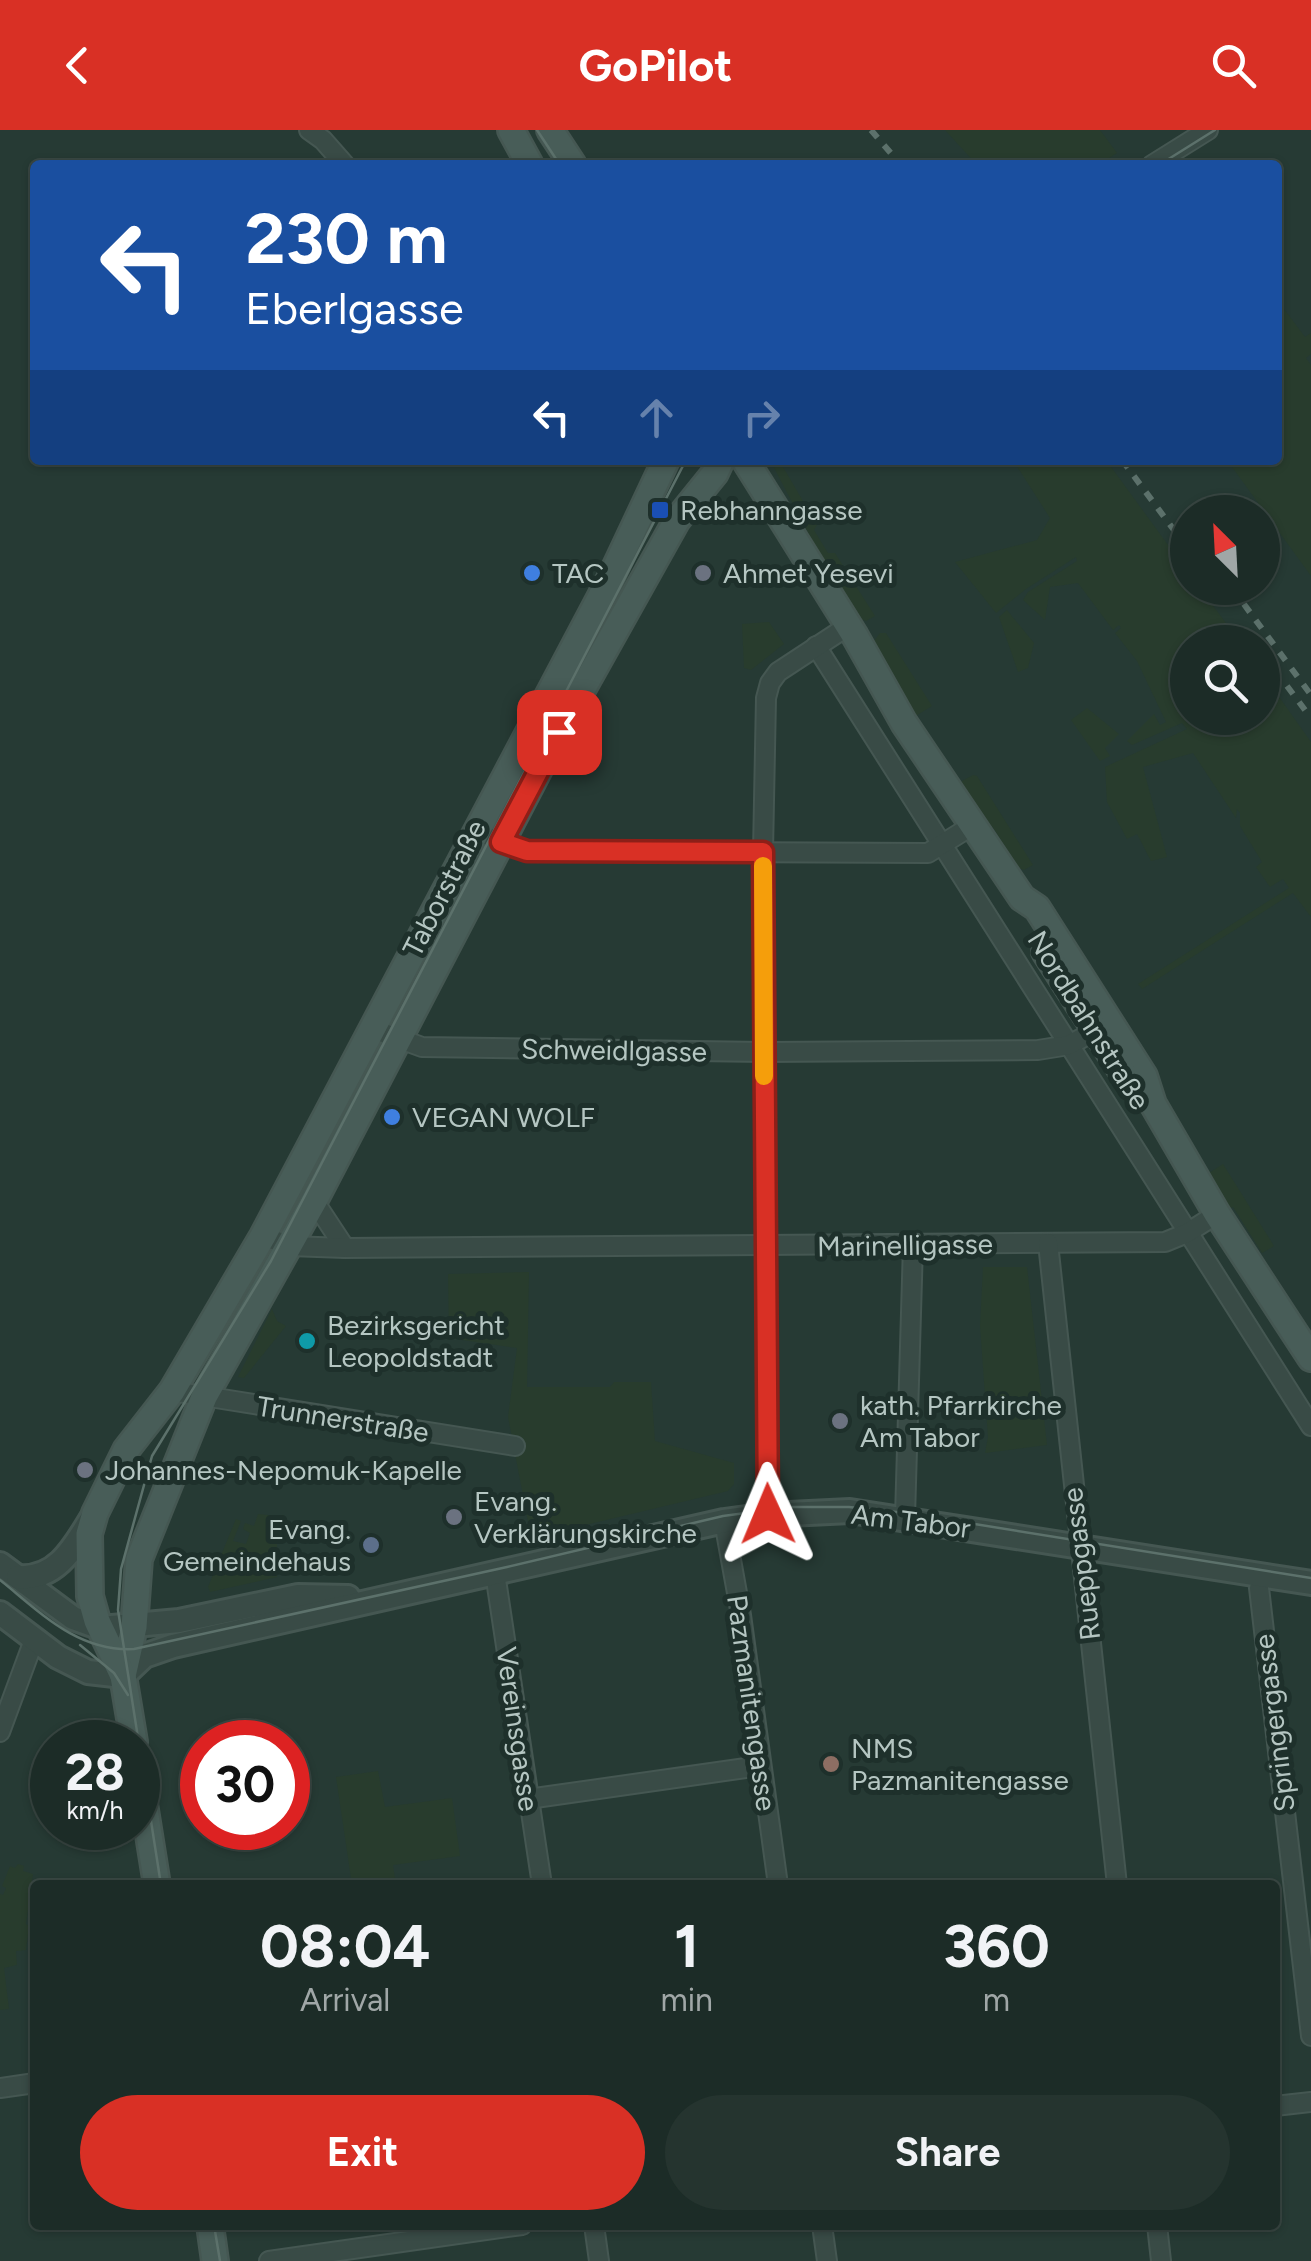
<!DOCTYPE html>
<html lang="en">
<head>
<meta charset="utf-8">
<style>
  body { margin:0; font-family:Figtree,sans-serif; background:#25342f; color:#f1f3f6; height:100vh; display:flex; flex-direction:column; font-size:38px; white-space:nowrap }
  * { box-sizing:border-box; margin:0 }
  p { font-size:32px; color:#a0a7a7 }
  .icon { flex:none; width:55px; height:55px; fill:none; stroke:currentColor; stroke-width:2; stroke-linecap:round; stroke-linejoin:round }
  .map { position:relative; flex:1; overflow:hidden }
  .details { position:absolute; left:30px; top:1750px; width:1250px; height:350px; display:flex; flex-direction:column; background:#1c2c27; border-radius:10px; box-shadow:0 2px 8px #0004,0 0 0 2px #3a4844 }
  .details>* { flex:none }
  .banner { position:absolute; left:30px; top:30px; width:1252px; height:305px; border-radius:10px; box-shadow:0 2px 8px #0004,0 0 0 2px #3a4844; background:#1a4fa0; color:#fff; overflow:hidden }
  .needle { width:65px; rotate:336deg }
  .fabs { position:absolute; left:1170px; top:365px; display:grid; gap:20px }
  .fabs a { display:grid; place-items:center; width:110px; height:110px; border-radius:50%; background:#1c2c27; box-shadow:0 2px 8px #0004,0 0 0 2px #3a4844; font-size:50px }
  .speed { position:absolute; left:30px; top:1590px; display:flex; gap:20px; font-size:50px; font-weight:700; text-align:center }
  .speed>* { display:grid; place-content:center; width:130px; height:130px; border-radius:50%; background:#1c2c27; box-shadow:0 2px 8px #0004,0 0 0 2px #3a4844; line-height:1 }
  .speed small { font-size:25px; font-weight:400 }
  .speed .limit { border:15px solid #d22; background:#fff; color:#111 }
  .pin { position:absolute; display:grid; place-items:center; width:85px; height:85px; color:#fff; margin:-42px; border-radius:20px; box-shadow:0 5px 15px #0006 }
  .me { position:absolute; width:110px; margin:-55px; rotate:359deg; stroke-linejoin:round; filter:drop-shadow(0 0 8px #0008) }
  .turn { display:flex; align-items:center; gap:35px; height:210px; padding:0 50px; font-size:45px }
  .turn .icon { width:130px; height:130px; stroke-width:2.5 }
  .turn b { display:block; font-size:70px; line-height:85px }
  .lanes { display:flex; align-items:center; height:95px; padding:0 50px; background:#0003; justify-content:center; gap:50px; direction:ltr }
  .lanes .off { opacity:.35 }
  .eta { display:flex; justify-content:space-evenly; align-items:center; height:170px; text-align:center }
  .eta b { font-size:60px; font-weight:700; line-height:70px }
  .primary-button { display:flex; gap:20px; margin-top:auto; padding:20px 50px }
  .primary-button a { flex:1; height:115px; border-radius:60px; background:#d93025; color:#fff; font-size:40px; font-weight:700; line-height:115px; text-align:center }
  .primary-button a+a { background:#25342f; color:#f1f3f6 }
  header { display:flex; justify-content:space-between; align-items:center; height:130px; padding:0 50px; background:#d93025; color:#fff; font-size:45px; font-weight:700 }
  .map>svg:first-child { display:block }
</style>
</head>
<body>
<header><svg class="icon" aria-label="back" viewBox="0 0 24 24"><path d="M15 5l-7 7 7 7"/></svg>GoPilot<svg class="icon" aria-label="search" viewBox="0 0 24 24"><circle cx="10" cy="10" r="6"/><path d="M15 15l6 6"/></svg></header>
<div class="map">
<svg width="1311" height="2131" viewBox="0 0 1311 2131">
  <rect width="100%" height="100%" fill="#263a34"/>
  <g fill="#283c2d">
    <polygon points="945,0 1100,0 1117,23 1098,35 977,35"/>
    <polygon points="1278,171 1305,207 1311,203 1311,224 1306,228 1311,235 1311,446 1227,330 1278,330"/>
    <polygon points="779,330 817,395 814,400 828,423 835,423 875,486 866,491 861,489 813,412 772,334"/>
    <polygon points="1013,330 1106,330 1187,441 1188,458 1200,458 1240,512 1188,512 1188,588 1262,588 1263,544 1311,612 1311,787 1293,763 1142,859 1138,854 1289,758 1283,749 1270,757 1256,737 1262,732 1240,696 1240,683 1237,679 1236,688 1193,623 1143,637 1167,727 1151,731 1137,704 1127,709 1107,672 1105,637 1187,599 1182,593 1132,615 1127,611 1154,584 1160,595 1166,592 1137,531 1115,503 1121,498 1119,495 1113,500 1078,453 1050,457 1045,490 1023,470 1028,462 1077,431 1076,427 1026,459 996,483 955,432 1037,410 1050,388"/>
    <polygon points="1007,480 1034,513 1028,538 1018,542 999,487"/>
    <polygon points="769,492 784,514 751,540 744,538 742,494"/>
    <polygon points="880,503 886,503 932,576 914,587 874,511"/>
    <polygon points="1087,578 1119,604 1105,618 1110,626 1100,631 1071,590"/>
    <polygon points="973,645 977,646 1033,735 1024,740 1019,738 994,699 961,660 962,651"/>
    <polygon points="1223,1034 1274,1116 1262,1123 1233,1077 1228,1079 1209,1043"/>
    <polygon points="983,1137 1027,1137 1047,1315 985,1323 988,1307 980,1196"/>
    <polygon points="529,1142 527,1257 610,1257 614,1252 651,1252 655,1311 734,1333 734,1354 728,1361 535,1407 530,1402 508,1287 517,1218 449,1208 448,1144"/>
    <polygon points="272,1179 277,1191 286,1196 244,1248 238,1247"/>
    <polygon points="258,1384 277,1386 277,1447 210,1462 208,1457 236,1389 241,1391 233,1411 246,1414 250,1403 243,1399 245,1393 254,1396"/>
    <polygon points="378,1641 385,1677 452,1668 460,1726 393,1735 396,1755 352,1755 336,1647"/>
    <polygon points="18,1734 24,1736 23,1741 33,1744 26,1794 29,1796 26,1820 16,1821 17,1835 4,1838 9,1879 0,1880 0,1764 3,1765 6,1758 2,1756 10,1736 15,1738"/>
  </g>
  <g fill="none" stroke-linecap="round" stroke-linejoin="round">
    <g stroke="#455752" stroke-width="22">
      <g id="minor">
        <polyline points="309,0 323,10 345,35"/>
        <polyline points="1152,35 1208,0"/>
        <polyline points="816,516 1311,1296"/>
        <polyline points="491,708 527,721 928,723 973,695"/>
        <polyline points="373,899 422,917 764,922 1038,920 1069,915 1095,901"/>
        <polyline points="314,1071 345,1118"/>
        <polyline points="263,1106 290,1116 345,1118 1165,1112 1187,1103 1217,1084"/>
        <polyline points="1048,1113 1117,1755"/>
        <polyline points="172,1261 515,1316"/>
        <polyline points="768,1385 763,722 766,568 770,553 778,542 848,496"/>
        <polyline points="905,1387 913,1115"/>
        <polyline points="724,1391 741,1485 778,1755"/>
        <polyline points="495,1443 542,1755"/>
        <polyline points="1259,1458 1311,1906"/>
        <polyline points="0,1602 34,1510"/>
        <polyline points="528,1669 760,1636"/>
        <polyline points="0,1958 35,1953"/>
        <polyline points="1275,1976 1311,1972"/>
        <polyline points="594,2095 599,2131"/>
        <polyline points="822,2095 827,2131"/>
        <polyline points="1157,2095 1161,2131"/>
        <polyline points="269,2131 522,2095"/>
      </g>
    </g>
    <g stroke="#455752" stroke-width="28">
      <g id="tertiary">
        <polyline points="0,1434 73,1488 101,1498 179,1491 298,1466 348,1467"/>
        <path d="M18 1447C57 1450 74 1417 92 1388"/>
        <polyline points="0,1483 58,1527 88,1542 123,1546 144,1526 173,1516 724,1391 768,1385 850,1381 1311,1453"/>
      </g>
    </g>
    <g stroke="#455752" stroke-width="30">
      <g id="secondary">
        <polyline points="511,0 530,35"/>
        <polyline points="550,0 573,35"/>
        <polyline points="745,330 855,506 904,593 1022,768 1037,778 1144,946 1153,974 1217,1084 1311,1228"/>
        <polyline points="1045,822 1126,948"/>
        <polyline points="123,1546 134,1497 139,1429 204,1267 314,1071 559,601 677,390 715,343 721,330"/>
        <polyline points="134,1612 123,1546 97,1491 90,1466 89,1404 95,1383 126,1320 172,1261 263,1106 610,449 666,330"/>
        <polyline points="138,1636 157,1755"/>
        <polyline points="210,2095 215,2131"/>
      </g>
    </g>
    <use href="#minor" stroke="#394b46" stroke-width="18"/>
    <use href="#tertiary" stroke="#394b46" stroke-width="22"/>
    <use href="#secondary" stroke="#485d58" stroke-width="25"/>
    <g stroke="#5c716b" stroke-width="2.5">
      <polyline points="537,0 560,35"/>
      <polyline points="1159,35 1215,0"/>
      <path d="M0 1450C41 1483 78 1522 134 1519L507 1437 723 1386 791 1377H849L906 1383 1311 1448"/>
      <polyline points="80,1515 114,1543 128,1565"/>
      <polyline points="161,1755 118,1480 121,1439 152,1326 271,1131 686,330"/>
      <polyline points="214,2095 220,2131"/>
    </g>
    <g stroke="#5c716b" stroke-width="6" stroke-dasharray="10 10" stroke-linecap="butt">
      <polyline points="871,0 901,35"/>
      <polyline points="1122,330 1188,419"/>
      <polyline points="1232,458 1311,565"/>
      <polyline points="1287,556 1311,588"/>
    </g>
  </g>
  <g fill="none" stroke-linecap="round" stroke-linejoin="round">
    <g stroke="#8d1f18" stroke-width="25">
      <polyline id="route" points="559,602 501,712 527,721 763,722 768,1384"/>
    </g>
    <use href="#route" stroke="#d93025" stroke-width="18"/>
    <polyline stroke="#f59e0b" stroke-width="18" points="763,736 764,946"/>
  </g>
  <rect fill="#1a4fb4" stroke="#1e302b" stroke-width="4" x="650" y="370" width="20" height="20" rx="5"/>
  <g fill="#3f7fe0" stroke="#1e302b" stroke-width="4">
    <circle cx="532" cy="443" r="10"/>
    <circle cx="392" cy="987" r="10"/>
  </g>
  <g fill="#6b7280" stroke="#1e302b" stroke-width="4">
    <circle cx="703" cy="443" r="10"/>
    <circle cx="840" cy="1291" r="10"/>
    <circle cx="85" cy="1340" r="10"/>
    <circle cx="454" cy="1387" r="10"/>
  </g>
  <circle fill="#0f9aa8" stroke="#1e302b" stroke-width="4" cx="307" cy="1211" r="10"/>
  <circle fill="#5c6f8a" stroke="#1e302b" stroke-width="4" cx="371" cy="1415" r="10"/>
  <circle fill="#8d6e63" stroke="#1e302b" stroke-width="4" cx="831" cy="1634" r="10"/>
  <g text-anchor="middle" stroke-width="10" stroke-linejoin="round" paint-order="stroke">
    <g font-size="28" fill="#b5c6c2" stroke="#1e302b" text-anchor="start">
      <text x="680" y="390">Rebhanngasse</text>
      <text x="552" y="453">TAC</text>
      <text x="723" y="453">Ahmet Yesevi</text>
      <text x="412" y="997">VEGAN WOLF</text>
      <text x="327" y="1205">Bezirksgericht<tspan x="327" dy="32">Leopoldstadt</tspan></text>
      <text x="860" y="1285">kath. Pfarrkirche<tspan x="860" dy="32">Am Tabor</tspan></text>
      <text x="105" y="1350">Johannes-Nepomuk-Kapelle</text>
      <text x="474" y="1381">Evang.<tspan x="474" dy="32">Verklärungskirche</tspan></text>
      <text x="351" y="1409" text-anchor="end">Evang.<tspan x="351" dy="32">Gemeindehaus</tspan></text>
      <text x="851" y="1628">NMS<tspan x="851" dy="32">Pazmanitengasse</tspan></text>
    </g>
    <g font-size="28" fill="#b5c6c2" stroke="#1e302b">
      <text transform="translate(444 758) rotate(-63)" y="10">Taborstraße</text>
      <text transform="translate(1089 890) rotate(58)" y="10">Nordbahnstraße</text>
      <text transform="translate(614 920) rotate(1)" y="10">Schweidlgasse</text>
      <text transform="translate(905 1115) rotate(-1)" y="10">Marinelligasse</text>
      <text transform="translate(343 1289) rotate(9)" y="10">Trunnerstraße</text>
      <text transform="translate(911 1391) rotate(7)" y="10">Am Tabor</text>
      <text transform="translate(1081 1434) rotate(-97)" y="10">Rueppgasse</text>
      <text transform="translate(752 1573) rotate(82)" y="10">Pazmanitengasse</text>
      <text transform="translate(1274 1593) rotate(-97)" y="10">Springergasse</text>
      <text transform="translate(518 1599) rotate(82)" y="10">Vereinsgasse</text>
    </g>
  </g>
</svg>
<div class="fabs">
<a><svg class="needle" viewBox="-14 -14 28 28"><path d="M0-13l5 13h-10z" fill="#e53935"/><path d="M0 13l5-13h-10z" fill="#a0a7a7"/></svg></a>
<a><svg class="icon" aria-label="search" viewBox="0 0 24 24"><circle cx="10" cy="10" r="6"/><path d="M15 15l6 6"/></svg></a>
</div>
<div class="speed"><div>28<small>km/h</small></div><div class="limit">30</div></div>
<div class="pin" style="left:559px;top:602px;background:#d93025"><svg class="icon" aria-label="arrive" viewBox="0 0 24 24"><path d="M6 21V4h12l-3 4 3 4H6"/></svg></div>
<svg class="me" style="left:768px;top:1384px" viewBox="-20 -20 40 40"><path d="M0-17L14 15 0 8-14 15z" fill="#d93025" stroke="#fff" stroke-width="4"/></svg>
<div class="banner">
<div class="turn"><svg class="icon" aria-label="left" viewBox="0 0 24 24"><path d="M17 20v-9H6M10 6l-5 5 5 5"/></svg><div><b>230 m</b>Eberlgasse</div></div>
<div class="lanes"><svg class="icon" aria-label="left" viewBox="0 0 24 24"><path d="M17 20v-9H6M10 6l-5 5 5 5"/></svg><svg class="icon off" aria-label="ahead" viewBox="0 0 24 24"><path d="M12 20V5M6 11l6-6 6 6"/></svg><svg class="icon off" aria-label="right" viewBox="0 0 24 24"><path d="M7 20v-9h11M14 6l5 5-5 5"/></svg></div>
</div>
<section class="details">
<div class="eta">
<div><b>08:04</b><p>Arrival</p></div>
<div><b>1</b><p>min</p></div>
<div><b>360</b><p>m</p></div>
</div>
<div class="primary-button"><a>Exit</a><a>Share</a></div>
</section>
</div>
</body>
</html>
